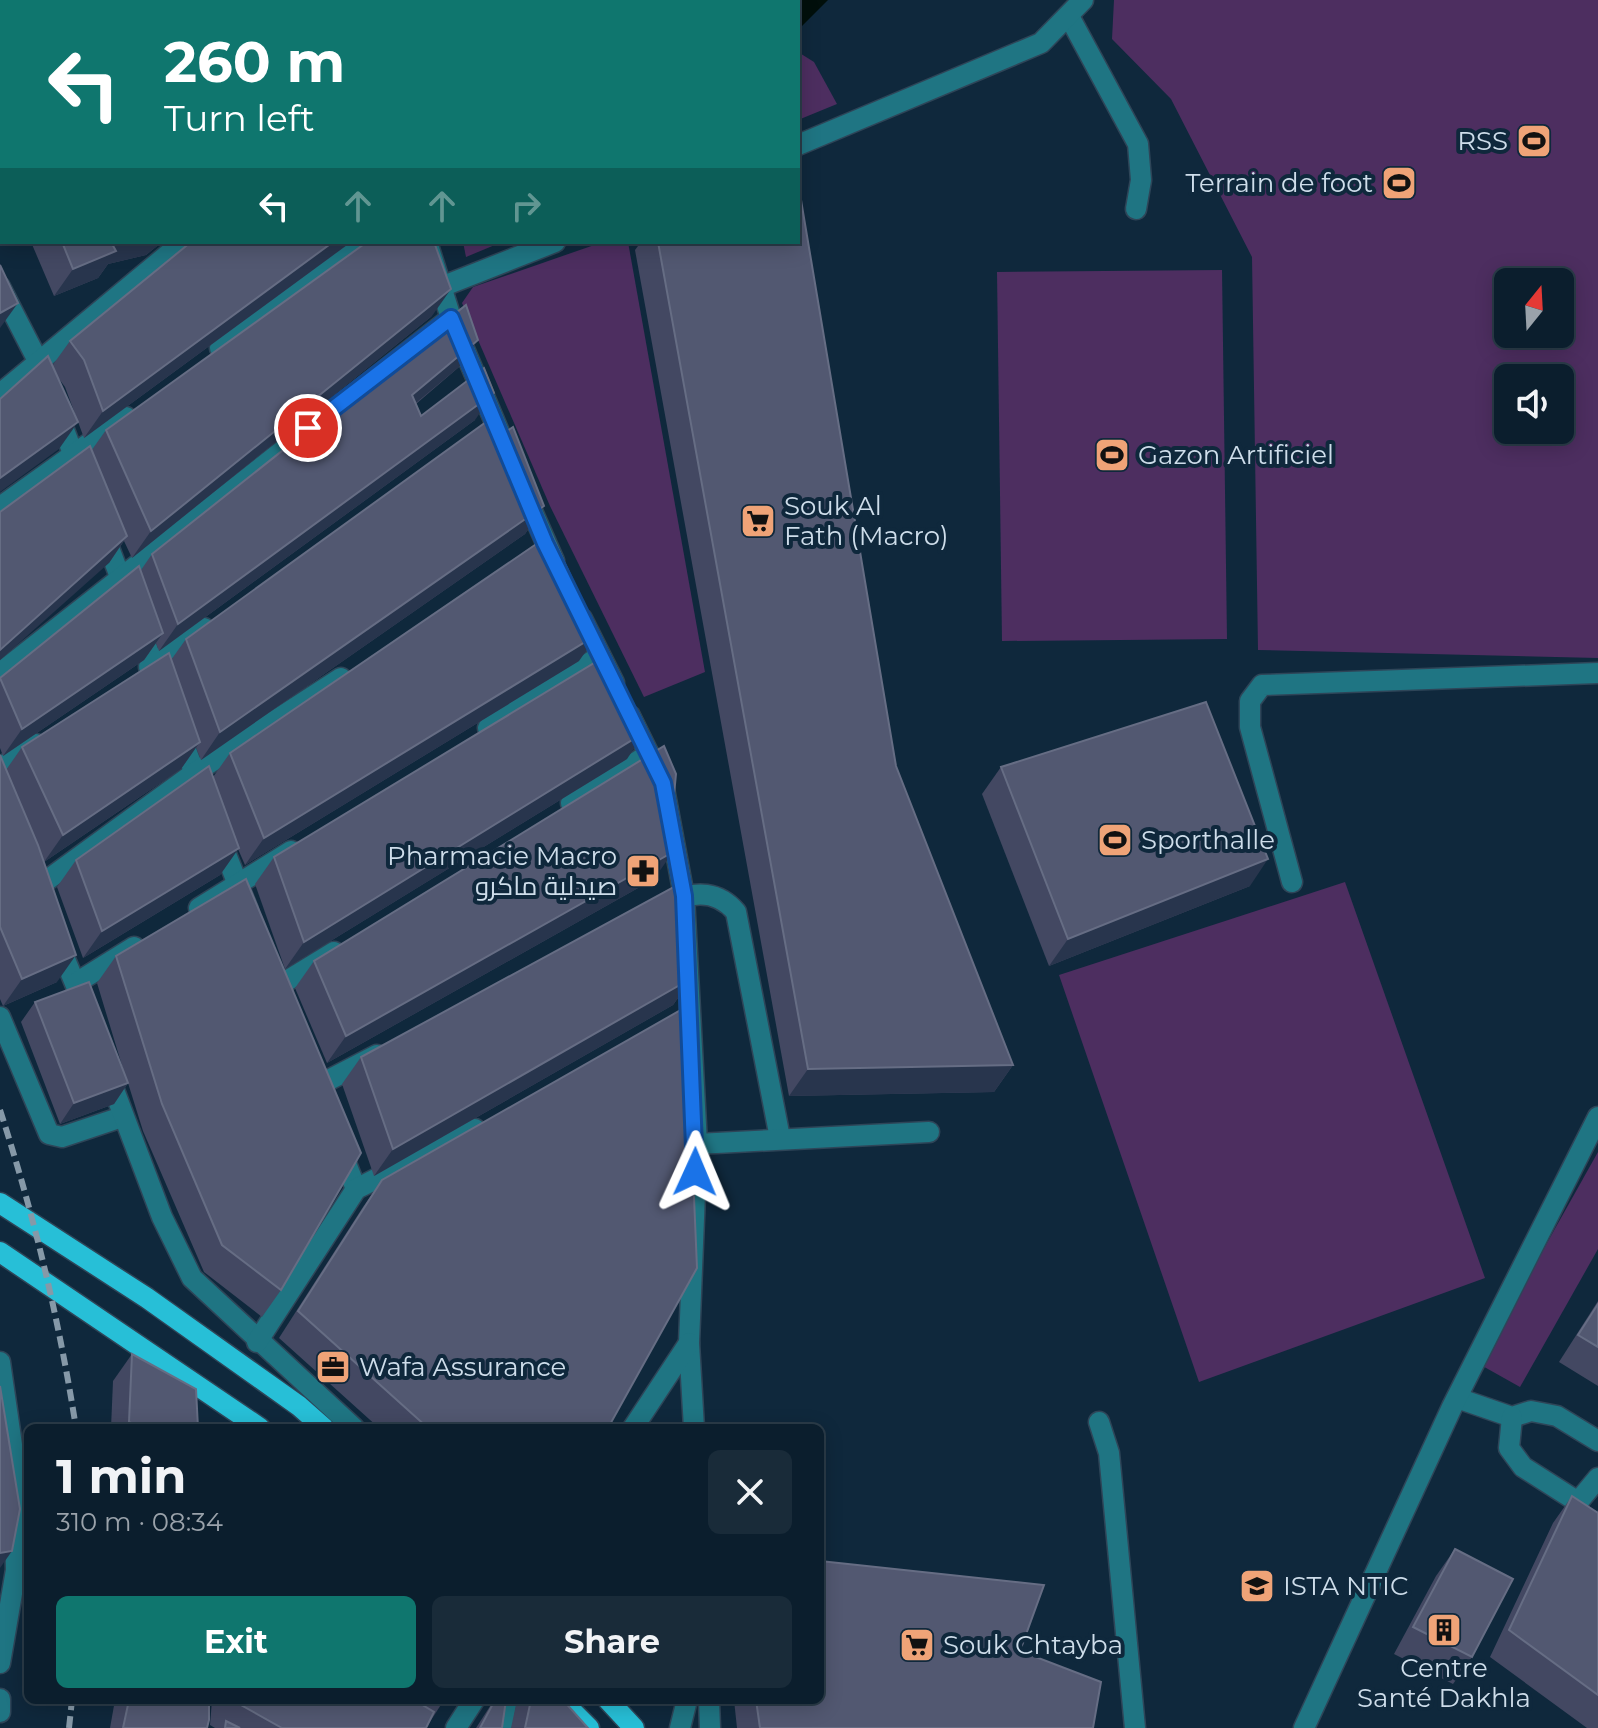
<!DOCTYPE html>
<html lang="en">
<head>
<meta charset="utf-8">
<style>
  body { margin:0; font-family:Montserrat,Cairo,sans-serif; background:#192b39; color:#f1f3f6; height:100vh; display:flex; flex-direction:column; font-size:30px; white-space:nowrap }
  * { box-sizing:border-box; margin:0 }
  p { font-size:26px; color:#9aa2aa }
  .icon { flex:none; width:44px; height:44px; fill:none; stroke:currentColor; stroke-width:2; stroke-linecap:round; stroke-linejoin:round }
  .map { position:relative; flex:1; overflow:hidden }
  .sheet { position:absolute; left:24px; top:1424px; width:800px; height:280px; display:flex; flex-direction:column; background:#0b1e2d; border-radius:12px; box-shadow:0 4px 20px #0003,0 0 0 2px #2b3c49 }
  .sheet>* { flex:none }
  .guide { position:absolute; left:0px; top:0px; width:800px; height:244px; box-shadow:0 4px 20px #0003,0 0 0 2px #2b3c49; background:#0f766e; color:#fff; overflow:hidden }
  .needle { width:52px; rotate:18deg }
  .tools { position:absolute; left:1494px; top:268px; display:grid; gap:16px }
  .tools a { display:grid; place-items:center; width:80px; height:80px; border-radius:12px; background:#0b1e2d; box-shadow:0 4px 20px #0003,0 0 0 2px #2b3c49; font-size:40px }
  .pin { position:absolute; display:grid; place-items:center; width:68px; height:68px; color:#fff; margin:-34px; border:4px solid #fff; border-radius:50%; box-shadow:0 2px 8px #0007 }
  .me { position:absolute; width:88px; margin:-44px; rotate:1deg; stroke-linejoin:round; filter:drop-shadow(0 0 6px #0008) }
  .turn { display:flex; align-items:center; gap:28px; height:168px; padding:0 32px; font-size:36px }
  .turn .icon { width:104px; height:104px; stroke-width:2.5 }
  .turn b { display:block; font-size:56px; line-height:68px }
  .lanes { display:flex; align-items:center; height:76px; padding:0 32px; background:#0003; justify-content:center; gap:40px; direction:ltr }
  .lanes .off { opacity:.35 }
  .round { display:grid; place-items:center; flex:none; width:84px; height:84px; border-radius:12px; background:#192b39 }
  .head { display:flex; align-items:center; justify-content:space-between; height:136px; padding:0 32px }
  h1 { font-size:48px; font-weight:700; line-height:60px }
  .primary-button { display:flex; gap:16px; margin-top:auto; padding:16px 32px }
  .primary-button a { flex:1; height:92px; border-radius:12px; background:#0f766e; color:#fff; font-size:32px; font-weight:700; line-height:92px; text-align:center }
  .primary-button a+a { background:#192b39; color:#f1f3f6 }
  .map>svg:first-child { display:block }
</style>
</head>
<body>
<div class="map">
<svg width="1598" height="1728" viewBox="0 0 1598 1728">
  <rect width="100%" height="100%" fill="#0f283c"/>
  <g fill="#4d2e60" fill-rule="evenodd">
    <polygon points="412,0 720,0 723,2 412,2"/>
    <path d="M1114 0H1598V658L1258 650 1252 257 1171 99 1112 39ZM1508 282H1560V334H1508ZM1560 378V430H1508V378Z"/>
    <polygon points="798,52 814,62 837,104 798,120"/>
    <polygon points="463,242 502,242 466,257"/>
    <polygon points="603,242 628,242 705,672 644,697 550,506 462,303 473,287"/>
    <polygon points="1222,270 1227,639 1002,641 997,272"/>
    <polygon points="1345,882 1485,1278 1199,1382 1059,975"/>
    <polygon points="1598,1152 1598,1249 1520,1387 1479,1364"/>
  </g>
  <polygon fill="#010f0b" points="747,0 828,0 798,30 798,2"/>
  <g fill="none" stroke-linecap="round" stroke-linejoin="round">
    <g stroke="#2e4558" stroke-width="23">
      <g id="minor">
        <polyline points="1070,18 1138,144 1141,180 1136,209"/>
        <polyline points="798,145 1041,43 1083,0"/>
        <polyline points="427,242 451,318 510,458"/>
        <polyline points="0,287 38,361 83,480"/>
        <polyline points="441,287 555,242"/>
        <polyline points="220,348 365,242"/>
        <polyline points="0,394 183,242"/>
        <polyline points="525,495 554,561"/>
        <polyline points="0,507 126,417"/>
        <polyline points="103,532 163,690"/>
        <polyline points="582,619 614,683"/>
        <polyline points="149,667 204,628"/>
        <polyline points="0,673 451,318"/>
        <polyline points="630,716 663,783 684,896 697,1144 689,1343 694,1428"/>
        <polyline points="488,728 600,656"/>
        <polyline points="180,734 204,798"/>
        <polyline points="0,768 36,744"/>
        <polyline points="571,803 649,754"/>
        <polyline points="220,839 248,910"/>
        <polyline points="1292,882 1250,727 1250,701 1262,685 1598,673"/>
        <polyline points="35,889 194,773 341,678"/>
        <path d="M672 902C696 890 719 892 736 912L780 1138"/>
        <polyline points="199,908 291,851"/>
        <polyline points="57,940 86,1010"/>
        <polyline points="76,983 134,947"/>
        <polyline points="280,985 334,952"/>
        <polyline points="0,1017 49,1134 62,1137 122,1117"/>
        <polyline points="108,1074 162,1217 192,1278 354,1428"/>
        <polyline points="321,1084 377,1055"/>
        <polyline points="697,1144 929,1132"/>
        <polyline points="340,1148 356,1189"/>
        <polyline points="257,1342 356,1189 475,1129"/>
        <polyline points="0,1362 13,1452 16,1570 0,1663"/>
        <polyline points="1457,1398 1512,1417 1531,1411 1557,1416 1598,1441"/>
        <polyline points="1512,1417 1509,1448 1523,1467 1578,1502 1598,1478"/>
        <polyline points="1099,1422 1109,1453 1135,1728"/>
        <polyline points="633,1428 689,1343"/>
        <polyline points="0,1699 0,1712"/>
        <polyline points="709,1700 710,1728"/>
        <polyline points="456,1728 474,1700"/>
        <polyline points="502,1728 507,1700"/>
        <polyline points="680,1728 687,1700"/>
        <polyline points="1304,1728 1452,1407 1598,1117"/>
      </g>
    </g>
    <g stroke="#2e4558" stroke-width="23">
      <g id="major">
        <polyline points="0,1203 147,1298 299,1406 324,1428"/>
        <polyline points="0,1252 260,1428"/>
        <polyline points="561,1700 589,1728"/>
        <polyline points="608,1700 634,1728"/>
      </g>
    </g>
    <use href="#minor" stroke="#1f7583" stroke-width="20"/>
    <use href="#major" stroke="#27bfd7" stroke-width="20"/>
    <g stroke="#8699a8" stroke-width="6" stroke-dasharray="12 6" stroke-linecap="butt">
      <path d="M0 1110C34 1215 59 1319 76 1428"/>
      <polyline points="69,1728 72,1700"/>
    </g>
  </g>
  <g fill="#434862">
    <polygon points="29,0 123,0 122,2 29,2"/>
    <polygon points="135,0 383,0 384,2 135,2"/>
    <polygon points="2,178 2,242 16,242 0,246 0,179"/>
    <polygon points="31,242 162,242 146,255 108,264 98,278 54,296"/>
    <polygon points="351,242 84,438 65,387 57,376 59,449 52,366 70,341"/>
    <polygon points="641,242 798,242 896,766 1013,1065 994,1092 789,1096 635,250"/>
    <polygon points="432,316 132,558 124,541 109,563 91,451 106,430"/>
    <polygon points="478,340 459,367 416,404 421,416 475,420 159,651 156,643 144,660 3,756 0,748 0,678 141,570 152,554"/>
    <polygon points="495,439 544,506 525,534 201,760 196,747 181,769 44,862 57,982 3,1006 0,999 0,755 6,770 22,747 171,660 186,639"/>
    <polygon points="579,661 245,865 238,849 220,875 83,958 57,887 76,860 213,777 230,753"/>
    <polygon points="627,759 285,969 255,884 274,857"/>
    <polygon points="1001,767 1250,886 1049,966 982,794"/>
    <polygon points="654,879 327,1063 295,988 314,961"/>
    <polygon points="116,956 281,1290 262,1317 204,1272 143,1131 128,1083 114,1104 60,1124 21,1022 35,1002 127,1082 97,983"/>
    <polygon points="692,978 673,1005 374,1176 342,1084 361,1057"/>
    <polygon points="382,1180 608,1428 379,1428 279,1338 363,1207"/>
    <polygon points="1598,1301 1598,1386 1559,1362"/>
    <polygon points="132,1354 198,1428 111,1428 113,1381"/>
    <polygon points="1572,1496 1597,1512 1598,1510 1598,1728 1587,1728 1490,1657 1553,1523"/>
    <polygon points="1455,1549 1472,1657 1453,1684 1394,1654 1436,1576"/>
    <polygon points="1020,1651 1093,1728 737,1728 734,1700 820,1700"/>
    <polygon points="115,1700 209,1700 207,1728 110,1728"/>
    <polygon points="212,1700 444,1700 426,1728 215,1728 210,1725"/>
    <polygon points="494,1700 506,1700 502,1728 476,1728"/>
    <polygon points="517,1700 563,1700 588,1728 511,1728"/>
  </g>
  <g fill="#28354d">
    <polygon points="97,0 123,0 122,2 95,2"/>
    <rect x="0" y="27" width="2" height="18"/>
    <rect x="0" y="143" width="2" height="24"/>
    <polygon points="2,236 2,242 16,242 0,246 0,239"/>
    <polygon points="110,242 162,242 146,255 108,264 98,278 54,296 73,269"/>
    <polygon points="333,242 351,242 84,438 103,411"/>
    <polygon points="451,289 432,316 132,558 151,531"/>
    <polygon points="18,303 0,328 0,313"/>
    <polygon points="478,340 459,367 393,422 412,395"/>
    <polygon points="494,393 475,420 159,651 178,624"/>
    <polygon points="78,422 59,449 0,492 0,478"/>
    <polygon points="544,506 525,534 201,760 220,732"/>
    <polygon points="127,536 109,563 0,660 0,650"/>
    <polygon points="163,633 144,660 3,756 22,729"/>
    <polygon points="598,634 579,661 245,865 264,838"/>
    <polygon points="645,732 627,759 285,969 304,942"/>
    <polygon points="200,742 181,769 44,862 63,835"/>
    <polygon points="239,848 220,875 83,958 102,931"/>
    <polygon points="673,852 654,879 327,1063 346,1036"/>
    <polygon points="1268,859 1250,886 1049,966 1068,939"/>
    <polygon points="76,955 57,982 3,1006 22,979"/>
    <polygon points="692,978 673,1005 374,1176 393,1149"/>
    <polygon points="1013,1065 994,1092 789,1096 808,1069"/>
    <polygon points="128,1083 114,1104 60,1124 74,1103"/>
    <polygon points="12,1551 0,1568 0,1553"/>
  </g>
  <g fill="#525871" stroke="#666d84" stroke-width="2">
    <polygon points="0,0 25,0 25,2 2,2 2,27 0,27"/>
    <polygon points="55,0 105,0 106,2 55,2"/>
    <polygon points="160,0 383,0 384,2 160,2"/>
    <rect x="0" y="39" width="2" height="104"/>
    <polygon points="2,178 2,194 0,189 0,179"/>
    <polygon points="798,194 800,194 896,766 1013,1065 808,1069 658,242 798,242"/>
    <polygon points="62,242 111,242 116,251 73,269"/>
    <polygon points="191,242 333,242 103,411 84,360 70,341"/>
    <polygon points="367,242 434,242 451,289 151,531 106,430"/>
    <polygon points="0,265 18,303 0,313"/>
    <polygon points="466,305 478,340 412,395 421,416 484,368 494,393 178,624 152,554"/>
    <polygon points="48,356 78,422 0,478 0,399"/>
    <polygon points="486,422 495,439 513,427 544,506 220,732 186,639"/>
    <polygon points="90,446 127,536 0,650 0,512"/>
    <polygon points="551,534 598,634 264,838 230,753"/>
    <polygon points="139,566 163,633 22,729 0,678"/>
    <polygon points="169,653 200,742 63,835 22,747"/>
    <polygon points="609,654 645,732 304,942 274,857"/>
    <polygon points="1206,702 1268,859 1068,939 1001,767"/>
    <polygon points="664,746 676,774 671,826 673,852 346,1036 314,961"/>
    <polygon points="0,755 38,845 76,955 22,979 0,927"/>
    <polygon points="209,766 239,848 102,931 76,860"/>
    <polygon points="246,879 361,1153 281,1290 222,1245 162,1104 116,956"/>
    <polygon points="681,883 692,978 393,1149 361,1057"/>
    <polygon points="89,982 128,1083 74,1103 35,1002"/>
    <polygon points="686,1007 697,1268 608,1428 428,1428 298,1311 382,1180"/>
    <polygon points="1598,1304 1598,1347 1578,1335"/>
    <polygon points="132,1354 196,1389 198,1428 142,1428 129,1422"/>
    <polygon points="0,1386 20,1509 12,1551 0,1553"/>
    <polygon points="1572,1496 1598,1513 1598,1695 1509,1630"/>
    <polygon points="1455,1549 1513,1579 1472,1657 1413,1627"/>
    <polygon points="820,1561 1044,1585 1020,1651 1101,1682 1093,1728 760,1728 756,1700 820,1700"/>
    <polygon points="129,1700 209,1700 209,1720 207,1728 123,1728"/>
    <polygon points="232,1700 414,1700 434,1712 426,1728 282,1728"/>
    <polygon points="495,1700 506,1700 502,1728 480,1728"/>
    <polygon points="531,1700 563,1700 588,1728 525,1728"/>
    <polygon points="226,1721 240,1728 225,1728"/>
  </g>
  <g fill="none" stroke-linecap="round" stroke-linejoin="round">
    <g stroke="#114b97" stroke-width="20">
      <polyline id="route" points="308,428 451,318 545,543 663,783 684,896 695,1172"/>
    </g>
    <use href="#route" stroke="#1a73e8" stroke-width="14"/>
  </g>
  <defs>
    <g id="stadium-square" transform="scale(1.8)"><rect x="-9" y="-9" width="18" height="18" rx="4" fill="#efa377" stroke="#0f283c"/><path d="M0-5a6.5 5 0 1 0 0 10a6.5 5 0 1 0 0-10ZM-3.5-1.8h7v3.6h-7Z" fill="#111"/></g>
    <g id="supermarket-square" transform="scale(1.8)"><rect x="-9" y="-9" width="18" height="18" rx="4" fill="#efa377" stroke="#0f283c"/><path d="M-6-5.5h2.5l.6 2H6L4.5 2H-2.5L-4.4-4H-6ZM-1.5 3.2a1.3 1.3 0 1 0 .1 0ZM3 3.2a1.3 1.3 0 1 0 .1 0Z" fill="#111"/></g>
    <g id="pharmacy-square" transform="scale(1.8)"><rect x="-9" y="-9" width="18" height="18" rx="4" fill="#efa377" stroke="#0f283c"/><path d="M-2-6h4v4h4v4h-4v4h-4v-4h-4v-4h4Z" fill="#111"/></g>
    <g id="office-square" transform="scale(1.8)"><rect x="-9" y="-9" width="18" height="18" rx="4" fill="#efa377" stroke="#0f283c"/><path d="M-6-3h4V-5.5h4V-3h4V5H-6ZM-1-4.5V-3h2v-1.5ZM-6 0V1H6V0Z" fill="#111"/></g>
    <g id="university-square" transform="scale(1.8)"><rect x="-9" y="-9" width="18" height="18" rx="4" fill="#efa377" stroke="#0f283c"/><path d="M0-5L7-2L0 1L-7-2ZM-4 1L0 2.5L4 1V4Q0 6-4 4Z" fill="#111"/></g>
    <g id="building-square" transform="scale(1.8)"><rect x="-9" y="-9" width="18" height="18" rx="4" fill="#efa377" stroke="#0f283c"/><path d="M-4-6H4V6H1V3H-1V6H-4ZM-2.5-4.3h1.7v1.8h-1.7ZM.8-4.3h1.7v1.8H.8ZM-2.5-1h1.7V.8h-1.7ZM.8-1h1.7V.8H.8Z" fill="#111"/></g>
  </defs>
  <g fill-rule="evenodd">
    <use href="#stadium-square" x="1534" y="141"/>
    <use href="#stadium-square" x="1399" y="183"/>
    <use href="#stadium-square" x="1112" y="455"/>
    <use href="#supermarket-square" x="758" y="521"/>
    <use href="#stadium-square" x="1115" y="840"/>
    <use href="#pharmacy-square" x="643" y="871"/>
    <use href="#office-square" x="333" y="1367"/>
    <use href="#university-square" x="1257" y="1586"/>
    <use href="#building-square" x="1444" y="1630"/>
    <use href="#supermarket-square" x="917" y="1645"/>
  </g>
  <g text-anchor="middle" stroke-width="8" stroke-linejoin="round" paint-order="stroke">
    <g font-size="26" fill="#ceddea" stroke="#0f283c" text-anchor="start">
      <text x="1508" y="150" text-anchor="end">RSS</text>
      <text x="1373" y="192" text-anchor="end">Terrain de foot</text>
      <text x="1138" y="464">Gazon Artificiel</text>
      <text x="784" y="515">Souk Al<tspan x="784" dy="30">Fath (Macro)</tspan></text>
      <text x="1141" y="849">Sporthalle</text>
      <text x="617" y="865" text-anchor="end">Pharmacie Macro<tspan x="617" dy="30">صيدلية ماكرو</tspan></text>
      <text x="359" y="1376">Wafa Assurance</text>
      <text x="1283" y="1595">ISTA NTIC</text>
      <text x="943" y="1654">Souk Chtayba</text>
      <text x="1444" y="1677" text-anchor="middle">Centre<tspan x="1444" dy="30">Santé Dakhla</tspan></text>
    </g>
  </g>
</svg>
<div class="tools">
<a><svg class="needle" viewBox="-14 -14 28 28"><path d="M0-13l5 13h-10z" fill="#e53935"/><path d="M0 13l5-13h-10z" fill="#9aa2aa"/></svg></a>
<a><svg class="icon" aria-label="sound" viewBox="0 0 24 24"><path d="M4 9h4l5-4v14l-5-4H4zM17 9q2 3 0 6"/></svg></a>
</div>
<div class="pin" style="left:308px;top:428px;background:#d93025"><svg class="icon" aria-label="arrive" viewBox="0 0 24 24"><path d="M6 21V4h12l-3 4 3 4H6"/></svg></div>
<svg class="me" style="left:695px;top:1172px" viewBox="-20 -20 40 40"><path d="M0-17L14 15 0 8-14 15z" fill="#1a73e8" stroke="#fff" stroke-width="4"/></svg>
<div class="guide">
<div class="turn"><svg class="icon" aria-label="left" viewBox="0 0 24 24"><path d="M17 20v-9H6M10 6l-5 5 5 5"/></svg><div><b>260 m</b>Turn left</div></div>
<div class="lanes"><svg class="icon" aria-label="left" viewBox="0 0 24 24"><path d="M17 20v-9H6M10 6l-5 5 5 5"/></svg><svg class="icon off" aria-label="ahead" viewBox="0 0 24 24"><path d="M12 20V5M6 11l6-6 6 6"/></svg><svg class="icon off" aria-label="ahead" viewBox="0 0 24 24"><path d="M12 20V5M6 11l6-6 6 6"/></svg><svg class="icon off" aria-label="right" viewBox="0 0 24 24"><path d="M7 20v-9h11M14 6l5 5-5 5"/></svg></div>
</div>
<section class="sheet">
<div class="head"><div><h1>1 min</h1><p>310 m · 08:34</p></div><a class="round"><svg class="icon" aria-label="close" viewBox="0 0 24 24"><path d="M6 6l12 12M18 6L6 18"/></svg></a></div>
<div class="primary-button"><a>Exit</a><a>Share</a></div>
</section>
</div>
</body>
</html>
